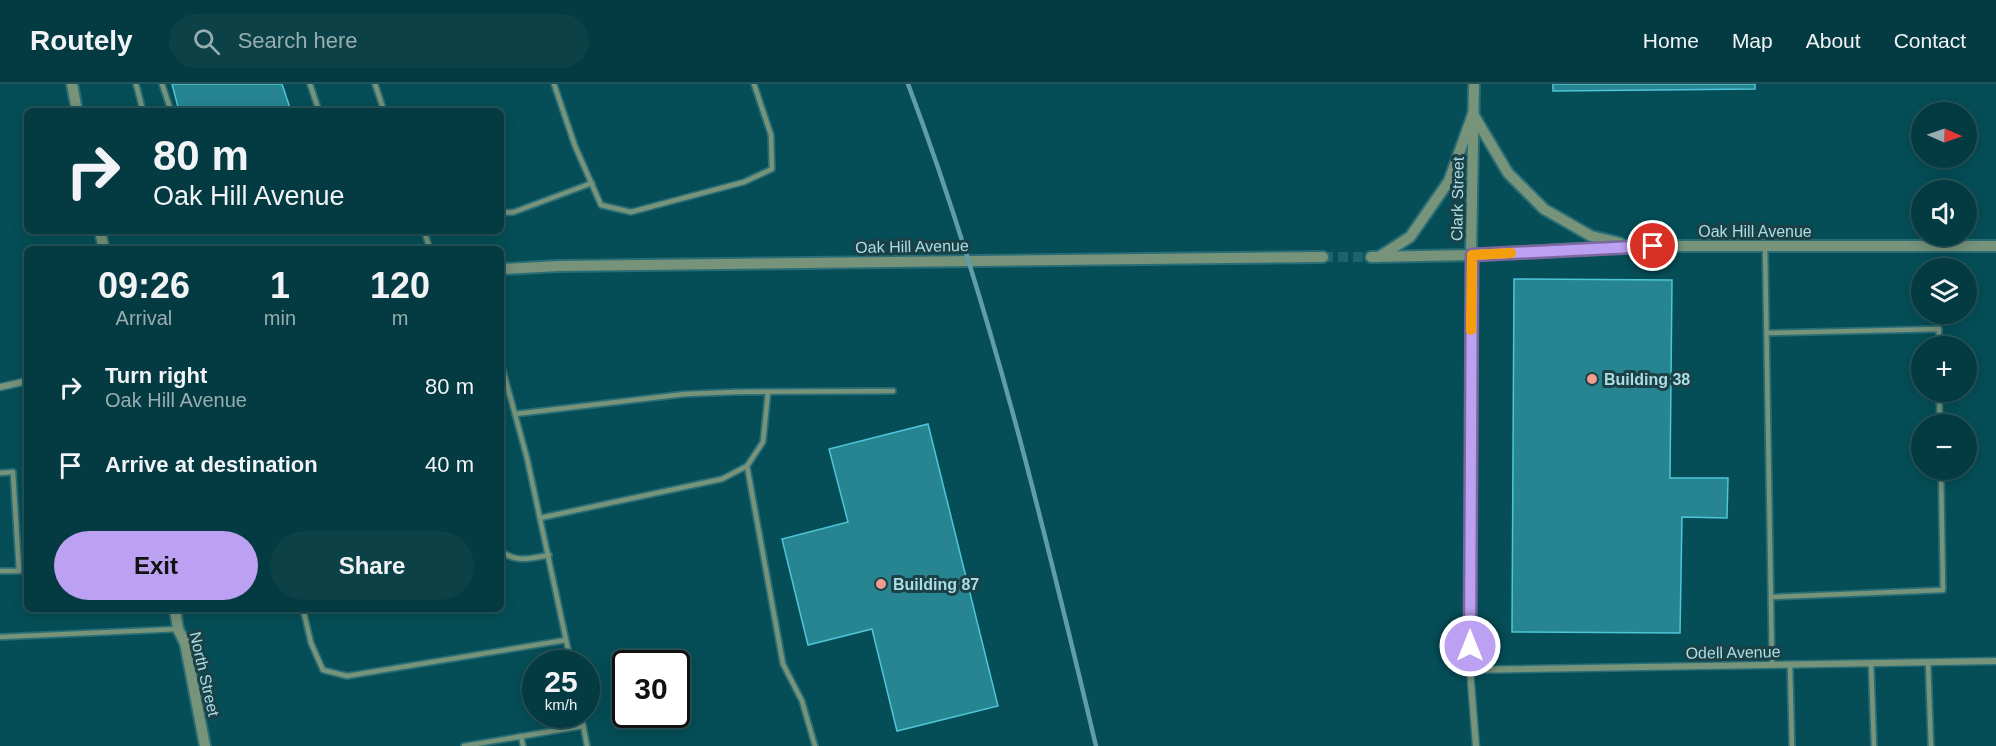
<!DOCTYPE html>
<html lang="en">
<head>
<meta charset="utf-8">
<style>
  body { margin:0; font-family:Helvetica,sans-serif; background:#0d4148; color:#f1f3f6; height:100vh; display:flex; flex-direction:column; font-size:22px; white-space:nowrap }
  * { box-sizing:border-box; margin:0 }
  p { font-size:20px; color:#97adb1 }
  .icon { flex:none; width:33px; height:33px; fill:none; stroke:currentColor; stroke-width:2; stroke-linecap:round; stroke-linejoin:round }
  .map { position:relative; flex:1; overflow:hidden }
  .sheet { position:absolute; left:24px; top:162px; width:480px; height:366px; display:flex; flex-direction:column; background:#043a41; border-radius:9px; box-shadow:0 3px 15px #0003,0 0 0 2px #25545a }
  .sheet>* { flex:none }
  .banner { position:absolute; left:24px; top:24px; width:480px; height:126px; border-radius:9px; box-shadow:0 3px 15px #0003,0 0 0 2px #25545a; background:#043a41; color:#f1f3f6; overflow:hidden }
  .needle { width:39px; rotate:92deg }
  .tools { position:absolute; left:1911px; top:18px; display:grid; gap:12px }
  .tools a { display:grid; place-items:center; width:66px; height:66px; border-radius:50%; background:#043a41; box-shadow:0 3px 15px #0003,0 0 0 2px #25545a; font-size:30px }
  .speed { position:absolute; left:522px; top:566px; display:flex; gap:12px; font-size:30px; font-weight:700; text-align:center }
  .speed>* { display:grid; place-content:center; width:78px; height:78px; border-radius:50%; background:#043a41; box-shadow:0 3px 15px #0003,0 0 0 2px #25545a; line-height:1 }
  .speed small { font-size:15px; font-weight:400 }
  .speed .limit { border:3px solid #111; border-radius:9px; background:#fff; color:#111 }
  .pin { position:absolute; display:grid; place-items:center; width:51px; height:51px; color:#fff; margin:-26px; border:3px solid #fff; border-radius:50%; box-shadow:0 2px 6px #0007 }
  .me { position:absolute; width:66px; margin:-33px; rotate:0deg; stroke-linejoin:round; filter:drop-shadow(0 0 4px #0008) }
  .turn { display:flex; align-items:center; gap:21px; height:126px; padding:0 30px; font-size:27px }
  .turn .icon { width:78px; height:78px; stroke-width:2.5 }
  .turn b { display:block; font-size:42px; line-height:51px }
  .eta { display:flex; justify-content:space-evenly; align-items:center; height:102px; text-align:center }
  .eta b { font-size:36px; font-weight:700; line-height:42px }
  .primary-button { display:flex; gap:12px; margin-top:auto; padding:12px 30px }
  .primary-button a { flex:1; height:69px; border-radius:36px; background:#bca0f2; color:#111; font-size:24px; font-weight:700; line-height:69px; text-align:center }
  .primary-button a+a { background:#0d4148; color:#f1f3f6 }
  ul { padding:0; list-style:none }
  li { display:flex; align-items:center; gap:18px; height:78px; padding:0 30px }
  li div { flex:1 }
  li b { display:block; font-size:22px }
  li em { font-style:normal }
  header { display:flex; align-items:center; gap:36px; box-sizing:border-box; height:84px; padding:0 30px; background:#043a41; border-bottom:2px solid #25545a }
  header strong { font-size:28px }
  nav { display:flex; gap:33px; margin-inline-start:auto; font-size:21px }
  .search { width:420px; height:54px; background:#0d4148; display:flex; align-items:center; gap:15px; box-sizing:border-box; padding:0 21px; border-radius:33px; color:#97adb1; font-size:22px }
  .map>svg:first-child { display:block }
</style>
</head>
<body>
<header>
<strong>Routely</strong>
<div class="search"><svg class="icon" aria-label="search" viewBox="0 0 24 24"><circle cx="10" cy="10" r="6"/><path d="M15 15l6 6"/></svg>Search here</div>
<nav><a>Home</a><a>Map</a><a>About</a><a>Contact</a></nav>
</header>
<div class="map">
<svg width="1996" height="662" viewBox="0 0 1996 662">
  <rect width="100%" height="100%" fill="#054e57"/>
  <g fill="#278592" stroke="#4ec6d7" stroke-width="1.5">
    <polygon points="172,0 282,0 291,27 179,27"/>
    <polygon points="1553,0 1755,0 1755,5 1553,7"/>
    <polygon points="1514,195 1672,196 1670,394 1728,394 1727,434 1682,433 1680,549 1512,548"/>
    <polygon points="928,340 998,622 897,647 872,545 808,561 782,455 848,438 829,365"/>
  </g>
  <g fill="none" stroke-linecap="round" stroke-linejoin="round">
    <polyline stroke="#1e636c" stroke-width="10" stroke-dasharray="10 5" stroke-linecap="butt" points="1323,173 1371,173"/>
    <g stroke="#296d76" stroke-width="8">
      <g id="service">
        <polyline points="136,0 143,27"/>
        <polyline points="162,0 171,27"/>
        <polyline points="310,0 319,27"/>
        <polyline points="375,0 384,27"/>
        <polyline points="554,0 575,62 601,121 631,128 744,98 772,85 771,51 754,0"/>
        <polyline points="501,129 514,128 592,99"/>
        <polyline points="424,147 430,165"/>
        <polyline points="1765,162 1772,581"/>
        <polyline points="1767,249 1939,245 1939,262"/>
        <polyline points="501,279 527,374 571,579"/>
        <polyline points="1939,308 1940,340"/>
        <polyline points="515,330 685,310 735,308 893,307"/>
        <polyline points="747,382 783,580 802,617 815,662"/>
        <polyline points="0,389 13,388 19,487 0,487"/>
        <polyline points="540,434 722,395 747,382 763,358 768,308"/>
        <path d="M501 466C514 480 532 474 549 471"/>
        <polyline points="1772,513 1943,506 1941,386"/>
        <polyline points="303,525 311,559 323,586 347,592 566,556"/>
        <polyline points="0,553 178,545"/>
        <polyline points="1928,578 1931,662"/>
        <polyline points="1871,579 1874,662"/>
        <polyline points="1790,581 1792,662"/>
        <polyline points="581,630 587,662"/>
        <polyline points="521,652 523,662"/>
        <polyline points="464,662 583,642"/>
      </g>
    </g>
    <g stroke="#296d76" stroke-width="9">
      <g id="minor">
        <polyline points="1471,171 1470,586 1476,662"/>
        <polyline points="0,303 27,297"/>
        <polyline points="1470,586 1996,577"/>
      </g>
    </g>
    <g stroke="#296d76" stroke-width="14">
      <g id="tertiary">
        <polyline points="72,0 77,27"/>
        <polyline points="1473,30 1508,89 1544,125 1591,152 1620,159"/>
        <polyline points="100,147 104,165"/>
        <polyline points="1471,171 1474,0"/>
        <polyline points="1371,173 1471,171 1630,162 1996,162"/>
        <polyline points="1379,173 1410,153 1449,97 1473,30"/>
        <polyline points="501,185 559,182 1323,173"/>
        <polyline points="175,525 178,545 185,559 205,662"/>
      </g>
    </g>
    <use href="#service" stroke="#77937a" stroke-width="4.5"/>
    <use href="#minor" stroke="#77937a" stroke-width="6"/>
    <use href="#tertiary" stroke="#77937a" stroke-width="10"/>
    <path stroke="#609da6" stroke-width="4.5" d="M908 0C989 215 1043 439 1096 662"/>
  </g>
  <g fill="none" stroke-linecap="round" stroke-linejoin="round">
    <g stroke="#7a689d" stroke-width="15">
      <polyline id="route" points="1470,562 1472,171 1653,162"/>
    </g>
    <use href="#route" stroke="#bca0f2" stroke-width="10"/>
    <polyline stroke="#f59e0b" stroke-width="10" points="1471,246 1472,171 1511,169"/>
  </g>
  <g fill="#f59c90" stroke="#1b4046" stroke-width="2">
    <circle cx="1592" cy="295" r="6"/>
    <circle cx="881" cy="500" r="6"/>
  </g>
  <g text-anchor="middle" stroke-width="6" stroke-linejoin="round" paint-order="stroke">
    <g font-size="16" fill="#aadde5" stroke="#1b4046">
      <text transform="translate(1457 115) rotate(-89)" y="6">Clark Street</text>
      <text x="1755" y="153">Oak Hill Avenue</text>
      <text transform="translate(912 162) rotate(-1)" y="6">Oak Hill Avenue</text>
      <text transform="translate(1733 568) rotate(-1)" y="6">Odell Avenue</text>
      <text transform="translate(205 590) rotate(77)" y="6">North Street</text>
    </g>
    <g font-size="16" font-weight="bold" fill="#aadde5" stroke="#1b4046" text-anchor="start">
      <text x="1604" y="301">Building 38</text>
      <text x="893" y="506">Building 87</text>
    </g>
  </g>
</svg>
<div class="tools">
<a><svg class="needle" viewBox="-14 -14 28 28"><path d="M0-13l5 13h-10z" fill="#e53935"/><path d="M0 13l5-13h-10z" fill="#97adb1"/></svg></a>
<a><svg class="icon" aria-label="sound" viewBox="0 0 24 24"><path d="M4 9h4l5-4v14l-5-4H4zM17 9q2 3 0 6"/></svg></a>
<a><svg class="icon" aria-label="layers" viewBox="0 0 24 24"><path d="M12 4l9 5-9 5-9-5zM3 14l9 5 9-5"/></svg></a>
<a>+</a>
<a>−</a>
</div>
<div class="speed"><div>25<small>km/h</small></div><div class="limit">30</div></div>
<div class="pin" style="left:1653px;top:162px;background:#d93025"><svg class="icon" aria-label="arrive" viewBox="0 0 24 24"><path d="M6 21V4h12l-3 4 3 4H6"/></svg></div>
<svg class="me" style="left:1470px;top:562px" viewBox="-20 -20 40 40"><circle r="17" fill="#bca0f2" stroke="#fff" stroke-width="3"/><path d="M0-11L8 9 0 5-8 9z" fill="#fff"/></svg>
<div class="banner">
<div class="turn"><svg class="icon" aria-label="right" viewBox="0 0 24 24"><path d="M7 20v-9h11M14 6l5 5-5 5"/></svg><div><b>80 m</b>Oak Hill Avenue</div></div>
</div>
<section class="sheet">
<div class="eta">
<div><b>09:26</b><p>Arrival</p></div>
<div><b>1</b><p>min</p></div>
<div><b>120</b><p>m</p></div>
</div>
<ul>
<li><svg class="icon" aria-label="right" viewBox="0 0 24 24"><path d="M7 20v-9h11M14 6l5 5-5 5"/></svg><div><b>Turn right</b><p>Oak Hill Avenue</p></div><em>80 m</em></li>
<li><svg class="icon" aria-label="arrive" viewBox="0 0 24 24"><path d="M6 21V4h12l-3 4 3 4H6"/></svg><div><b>Arrive at destination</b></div><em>40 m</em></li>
</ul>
<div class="primary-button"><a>Exit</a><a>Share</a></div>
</section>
</div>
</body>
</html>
